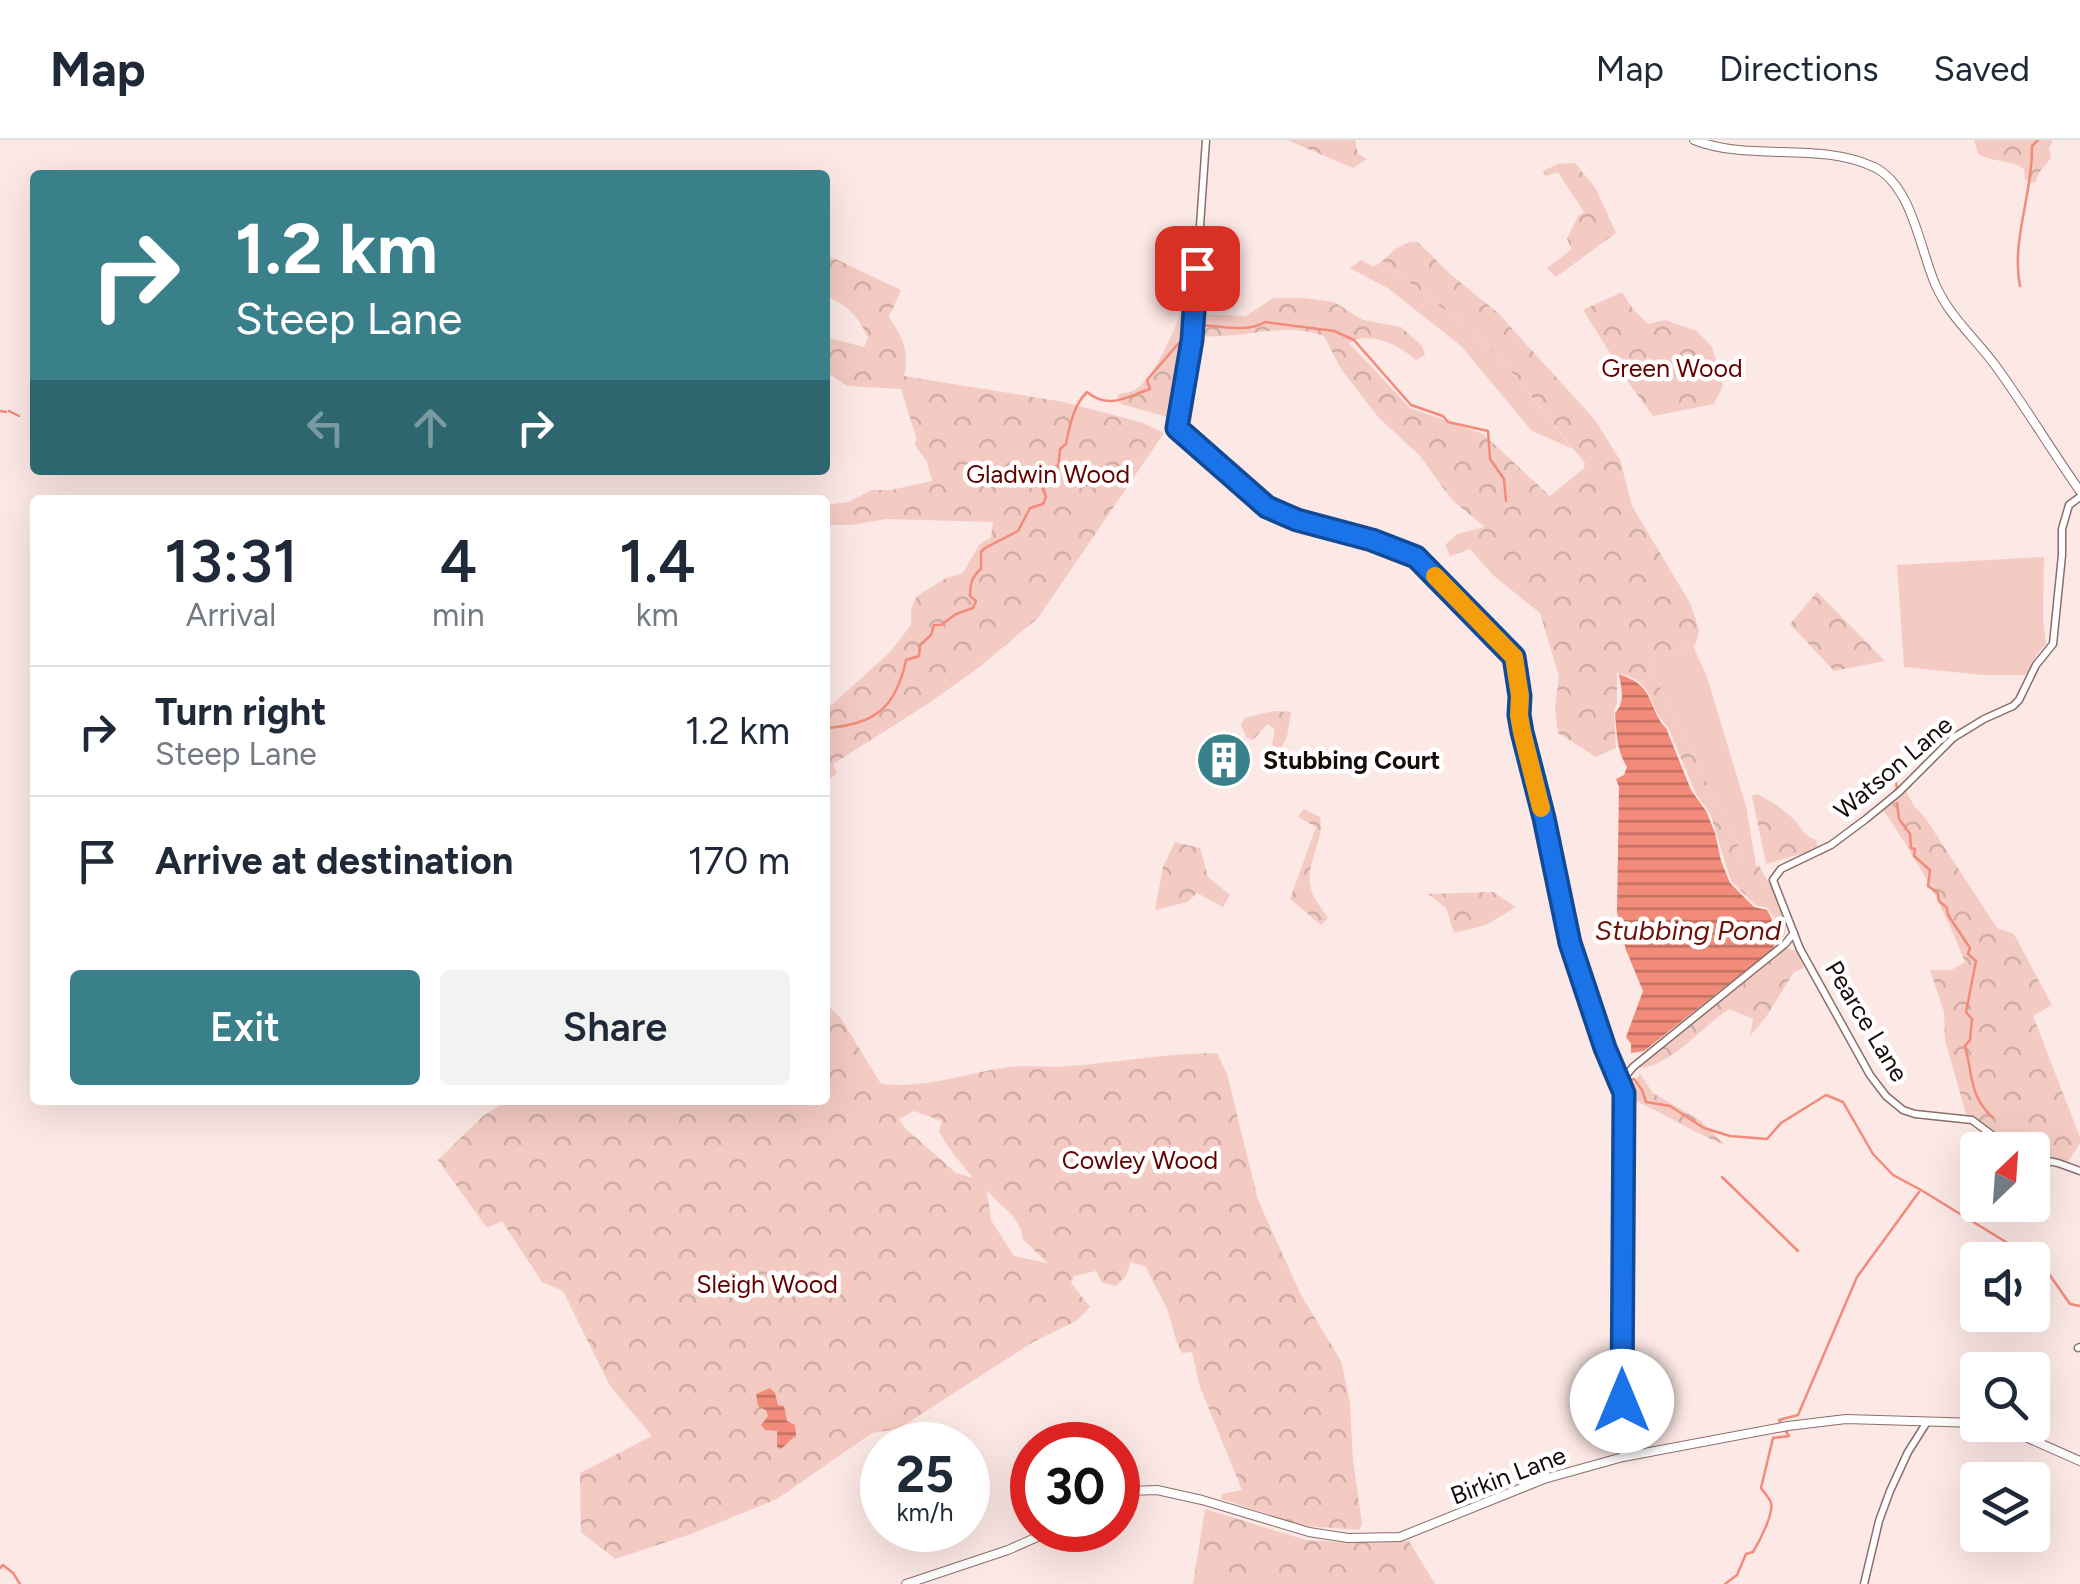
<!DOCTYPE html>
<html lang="en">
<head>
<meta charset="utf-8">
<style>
  body { margin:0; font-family:Figtree,sans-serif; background:#f2f2f3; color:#1f2937; height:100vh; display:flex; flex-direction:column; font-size:38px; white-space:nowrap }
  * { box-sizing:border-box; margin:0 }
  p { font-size:32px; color:#747a83 }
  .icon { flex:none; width:55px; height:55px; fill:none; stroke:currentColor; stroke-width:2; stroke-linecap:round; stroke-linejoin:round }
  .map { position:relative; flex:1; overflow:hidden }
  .side { position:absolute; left:30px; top:355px; width:800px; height:610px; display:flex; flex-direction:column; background:#fff; border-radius:10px; box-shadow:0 10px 40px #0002 }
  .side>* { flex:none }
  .hud { position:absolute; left:30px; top:30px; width:800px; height:305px; border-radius:10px; box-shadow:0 10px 40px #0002; background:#3a808b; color:#fff; overflow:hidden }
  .needle { width:65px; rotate:25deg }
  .buttons { position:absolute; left:1960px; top:992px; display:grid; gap:20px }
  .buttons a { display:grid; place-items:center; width:90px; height:90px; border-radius:10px; background:#fff; box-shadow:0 10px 40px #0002; font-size:50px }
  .speed { position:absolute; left:860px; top:1282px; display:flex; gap:20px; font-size:50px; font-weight:700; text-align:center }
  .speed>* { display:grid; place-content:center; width:130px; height:130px; border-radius:50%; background:#fff; box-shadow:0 10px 40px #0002; line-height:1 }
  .speed small { font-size:25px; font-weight:400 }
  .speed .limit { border:15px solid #d22; background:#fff; color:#111 }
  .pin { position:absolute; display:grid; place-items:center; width:85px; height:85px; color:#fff; margin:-42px; border-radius:20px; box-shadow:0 5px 15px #0006 }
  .me { position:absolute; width:110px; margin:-55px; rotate:0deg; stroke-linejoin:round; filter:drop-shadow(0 0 8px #0008) }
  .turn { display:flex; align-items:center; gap:35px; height:210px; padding:0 40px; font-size:45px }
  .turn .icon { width:130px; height:130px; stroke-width:2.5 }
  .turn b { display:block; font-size:70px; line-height:85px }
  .lanes { display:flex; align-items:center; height:95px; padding:0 40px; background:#0003; justify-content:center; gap:50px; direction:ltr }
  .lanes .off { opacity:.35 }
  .eta { display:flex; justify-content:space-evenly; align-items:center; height:170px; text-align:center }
  .eta b { font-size:60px; font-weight:600; line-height:70px }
  .button { display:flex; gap:20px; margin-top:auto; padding:20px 40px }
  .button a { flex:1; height:115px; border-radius:10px; background:#3a808b; color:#fff; font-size:40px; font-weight:600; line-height:115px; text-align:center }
  .button a+a { background:#f2f2f3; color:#1f2937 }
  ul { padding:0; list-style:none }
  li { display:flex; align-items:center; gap:30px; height:130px; padding:0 40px; border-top:2px solid #e0e1e3 }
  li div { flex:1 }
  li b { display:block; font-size:38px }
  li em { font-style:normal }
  header { display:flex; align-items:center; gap:60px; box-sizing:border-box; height:140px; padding:0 50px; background:#fff; border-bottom:2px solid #e0e1e3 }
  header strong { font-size:48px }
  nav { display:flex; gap:55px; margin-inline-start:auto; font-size:35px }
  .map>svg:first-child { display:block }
</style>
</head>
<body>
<header>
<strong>Map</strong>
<nav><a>Map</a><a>Directions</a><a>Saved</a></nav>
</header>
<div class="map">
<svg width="2080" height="1444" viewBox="0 0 2080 1444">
  <defs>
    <pattern id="forest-crowns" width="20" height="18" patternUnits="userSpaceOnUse" patternTransform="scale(2.5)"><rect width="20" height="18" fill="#f4cbc3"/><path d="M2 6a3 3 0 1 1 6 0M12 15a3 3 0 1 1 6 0" fill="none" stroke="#d0ada6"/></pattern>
    <pattern id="water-rules" width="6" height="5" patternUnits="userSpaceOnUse" patternTransform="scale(2.5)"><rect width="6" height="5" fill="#f28b7a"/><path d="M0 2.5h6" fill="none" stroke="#c37062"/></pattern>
  </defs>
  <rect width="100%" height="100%" fill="#fce8e5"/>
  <g fill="#f4cbc3">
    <polygon points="1361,120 1374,127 1382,121 1457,179 1501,219 1573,309 1532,291 1461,206 1389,149 1350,128"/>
    <polygon points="2044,417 2043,479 2046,504 2037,514 2026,535 1983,535 1904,527 1897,425"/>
    <polygon points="1693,506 1707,537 1746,666 1756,726 1746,726 1741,724 1733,682 1716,665 1699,625 1649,525 1647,513 1662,513"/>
  </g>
  <g fill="url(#forest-crowns)" fill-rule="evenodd">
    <polygon points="1287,0 1355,0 1358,14 1367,19 1353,28"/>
    <path d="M1974 0H2053L2049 8 2051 18 2039 33 2035 43 2025 40 2024 29C2011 19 1993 23 1978 14Z"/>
    <polygon points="1575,23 1596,49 1616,93 1556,137 1547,128 1572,109 1567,99 1578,76 1584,72 1558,32 1546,36 1543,31 1558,24"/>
    <path d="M1410 102H1418L1449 133 1498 173 1595 280 1620 320 1632 366 1690 463 1699 490 1696 503 1693 506 1662 513H1648L1649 525 1699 625 1716 665 1733 681 1741 723 1746 726H1759C1771 749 1802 788 1775 806L1774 777 1767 768 1755 765 1731 741 1710 673 1696 654 1668 587C1644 563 1658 542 1617 533V564L1614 570 1616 608 1596 617 1558 593 1555 569 1559 536 1540 473 1494 436 1470 409 1450 416 1445 405 1457 394 1485 387 1452 360 1420 316 1378 277 1341 229 1324 196C1299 187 1271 190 1245 194 1229 196 1212 196 1196 197L1198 174 1246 176 1273 158H1304L1334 162 1363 180 1401 187 1422 206 1425 215 1416 220C1399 205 1370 190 1349 203L1410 268 1483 294 1550 356 1583 329 1585 323 1501 219 1457 179 1382 121 1397 108Z"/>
    <path d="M825 114 901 150 889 177C904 200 909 209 904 236L1064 262 1140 282 1164 293 1038 478 978 528 926 565 833 624 837 634 828 640 825 636V571L890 512 911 485V469L917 456 946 438 963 433 979 405 991 397 993 382 887 379 852 385H825V365L849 362 871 350H891L932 341 927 322 915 305 916 297 901 249 847 246 825 231V197L864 207 868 198C859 177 847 164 825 156Z"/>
    <polygon points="1622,152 1633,169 1648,184 1665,180 1697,191 1712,207 1723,246 1714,264 1653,276 1630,245 1583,170"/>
    <path d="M1183 166 1190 168 1180 214 1171 278 1121 264 1117 255C1122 253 1128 253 1133 251 1154 241 1175 188 1183 166Z"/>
    <polygon points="1817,452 1885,521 1834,531 1790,484"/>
    <polygon points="1273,571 1291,572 1287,597 1281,608 1272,605 1275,589 1267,584 1253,600 1247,598 1241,585 1245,578"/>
    <path d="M1906 651 1914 666 1926 679 1997 788 2014 794 2052 865 2033 876 2080 997V1003L2067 1023 2033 1014 2032 1010H2018L1966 974 1945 900 1944 872 1930 830H1951L1965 822C1945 769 1916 717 1883 670Z"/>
    <path d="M1757 654C1772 662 1787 671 1798 684 1804 693 1805 696 1816 700L1818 709 1766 724 1752 656Z"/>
    <path d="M1303 669 1320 677C1325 701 1304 725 1311 749 1313 759 1323 770 1328 778L1321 785 1290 759 1316 687 1298 677Z"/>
    <polygon points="1175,702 1200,708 1208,737 1230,755 1223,767 1197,753 1187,762 1155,770 1163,727"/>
    <polygon points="1493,752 1516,767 1486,785 1454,793 1446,768 1428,754"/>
    <path d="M1784 808 1798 811 1804 828 1794 832 1766 877 1750 896 1753 879 1729 869C1703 886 1671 926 1640 928L1641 923Z"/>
    <path d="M825 863 840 877 881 944C928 949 964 933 1010 927 1030 925 1051 928 1071 926 1120 922 1168 913 1217 913L1227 934 1258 1060 1301 1155 1341 1221 1350 1262 1353 1320 1362 1384 1359 1390 1304 1386 1221 1359 1222 1354 1242 1350 1200 1247 1192 1212 1182 1213C1173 1198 1173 1181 1165 1165 1159 1152 1152 1141 1146 1127L1131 1122 1126 1136 1116 1146 1102 1143 1096 1131 1074 1136 1071 1143 1090 1167 1076 1181 1033 1202 898 1289 872 1293 777 1359 691 1394 615 1419 581 1392 580 1333 652 1296 610 1246 563 1151 542 1142 502 1081 487 1088 438 1020 483 976 508 960H825ZM914 971 942 981 939 991C948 1009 961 1023 973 1038L956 1033 905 988 899 979ZM987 1051 1013 1076 1021 1089 1022 1098 1047 1123 1014 1116 991 1080Z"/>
    <path d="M1640 934 1653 953 1701 981 1725 1005C1694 993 1667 975 1636 961L1632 946Z"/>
    <polygon points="1205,1369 1306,1400 1345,1402 1409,1401 1435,1444 1193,1444"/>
  </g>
  <g fill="url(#water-rules)">
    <path d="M1619 534C1626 537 1635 540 1641 546 1652 556 1654 577 1666 588L1691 650 1706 671 1715 693 1721 721 1730 743 1754 767 1767 770 1772 779C1769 790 1777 799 1773 809L1644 911 1631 913V904L1626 897 1643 851 1626 810 1617 772 1619 647 1616 639 1624 635 1627 627C1616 609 1617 593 1615 573 1626 562 1621 547 1619 534Z"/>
    <polygon points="770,1248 775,1253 778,1265 784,1266 787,1281 795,1285 796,1295 781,1309 777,1307 777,1291 765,1290 761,1285 768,1276 766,1270 758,1266 756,1254"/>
  </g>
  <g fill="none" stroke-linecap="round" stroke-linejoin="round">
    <g stroke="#f28b7a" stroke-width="2.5">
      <path d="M2020 146C2011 100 2033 53 2032 6L2038 0"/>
      <path d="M1196 190 1201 185C1222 186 1247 193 1265 182L1334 191 1354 200 1411 265 1443 276 1448 282 1488 291 1490 319 1504 339 1506 361"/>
      <polyline points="0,271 6,272"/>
      <polyline points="9,271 19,276"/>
      <path d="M825 588C842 587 866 583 880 571 894 561 903 536 906 520L919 516 920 505 931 495 934 485H941L956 474 973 468 976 461 970 456C970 444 972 436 981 429V412L985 408 1018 391 1030 368 1043 364 1046 357 1042 347 1057 339 1060 309 1066 304C1070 285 1073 266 1087 252 1109 270 1126 257 1150 249L1147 240 1178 204 1190 195"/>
      <polyline points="1894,652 1897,648 1895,639"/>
      <path d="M1897 663 1899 679 1910 694 1911 708 1915 709 1914 716 1930 730 1928 746 1938 753 1939 761 1947 768 1948 775 1970 808 1968 814 1976 821 1966 872 1972 879 1970 900 1965 906C1973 935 1969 956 1993 978"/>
      <polyline points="1626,941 1634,939 1642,950 1646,962 1670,966 1704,988 1730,996 1767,999 1781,983 1826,955 1843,962 1873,1014 1893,1035 1921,1050 2042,1124 2070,1164 2080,1166"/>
      <polyline points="1628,980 1630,1155"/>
      <polyline points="1617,995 1619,1021"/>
      <polyline points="1722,1037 1798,1111"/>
      <polyline points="1617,1145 1618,1051"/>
      <polyline points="0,1428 3,1425 13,1433 20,1444"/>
      <path d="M1725 1444 1737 1435 1746 1414 1753 1412C1759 1402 1774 1374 1771 1363 1771 1360 1762 1350 1761 1348L1773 1298 1789 1296 1779 1280 1798 1275 1857 1137 1919 1052"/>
    </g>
    <g stroke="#8a6f6a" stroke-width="9">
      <g id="minor">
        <polyline points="1206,0 1192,200 1177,288 1267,367 1297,380 1372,399 1416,417 1506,508 1513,517 1517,528 1522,592 1544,678 1570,803 1605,907 1621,942 1623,953 1621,1300 1623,1317"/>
        <polyline points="1621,942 1633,927 1785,804 1794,793"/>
        <polyline points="2012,1010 1972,980 1915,974 1903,970 1886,956 1870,935 1800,809 1773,740 1781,729 1831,705 1866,679 1899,652 1953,598 1984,579 2013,566 2019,560 2036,525 2053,504 2062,415 2062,389 2069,365 2080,357"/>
        <polyline points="2032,1018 2058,1023 2080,1031"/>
        <polyline points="2078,1208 2080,1207"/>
        <polyline points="1864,1444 1879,1381 1890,1351 1908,1312 1927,1282"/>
      </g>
    </g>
    <g stroke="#8a6f6a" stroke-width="10">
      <g id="tertiary">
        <path d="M1694 0C1750 22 1818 1 1874 27 1913 46 1920 111 1936 146 1950 177 1975 198 1995 225 2025 266 2051 310 2080 351"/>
        <polyline points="1985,1285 2012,1291 2080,1321"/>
        <polyline points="1118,1356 1128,1351 1157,1350 1202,1360 1309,1392 1348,1398 1400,1397 1544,1339 1623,1317 1788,1286 1846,1279 1978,1283"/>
        <polyline points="906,1444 1008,1410 1053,1390"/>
      </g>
    </g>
    <use href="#minor" stroke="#fff" stroke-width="6"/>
    <use href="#tertiary" stroke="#fff" stroke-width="8"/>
  </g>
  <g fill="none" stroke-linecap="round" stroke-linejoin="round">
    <g stroke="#114b97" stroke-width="25">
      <polyline id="route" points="1197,128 1192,200 1177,288 1267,367 1297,380 1372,400 1416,417 1514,517 1520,556 1519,575 1522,592 1544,678 1570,803 1605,908 1624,953 1622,1261"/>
    </g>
    <use href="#route" stroke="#1a73e8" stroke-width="18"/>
    <polyline stroke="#f59e0b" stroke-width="18" points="1435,436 1514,517 1520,556 1519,575 1522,592 1541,668"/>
  </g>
  <defs>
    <g id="building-disc" transform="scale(2.875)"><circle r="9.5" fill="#3a808b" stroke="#fff"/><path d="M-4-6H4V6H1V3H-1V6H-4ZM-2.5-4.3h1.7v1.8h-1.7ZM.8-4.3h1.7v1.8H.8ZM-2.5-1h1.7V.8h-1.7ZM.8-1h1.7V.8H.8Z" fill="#fff"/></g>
  </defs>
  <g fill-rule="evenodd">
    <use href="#building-disc" x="1224" y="620"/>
  </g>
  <g text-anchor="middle" stroke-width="9" stroke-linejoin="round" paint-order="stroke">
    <g font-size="25" fill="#620200" stroke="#fff">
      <text x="1672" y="237">Green Wood</text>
      <text x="1048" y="343">Gladwin Wood</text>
      <text x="1140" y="1029">Cowley Wood</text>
      <text x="767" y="1153">Sleigh Wood</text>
    </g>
    <g font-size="25" font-weight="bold" fill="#160c0a" stroke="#fff" text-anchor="start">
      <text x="1263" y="629">Stubbing Court</text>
    </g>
    <g font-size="25" fill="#160c0a" stroke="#fff">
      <text transform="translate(1893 627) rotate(-40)" y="9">Watson Lane</text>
      <text transform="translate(1867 881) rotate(59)" y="9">Pearce Lane</text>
      <text transform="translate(1508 1335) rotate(-21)" y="9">Birkin Lane</text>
    </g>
    <g font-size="28" font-style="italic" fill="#6f130a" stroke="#fff">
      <text x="1688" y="800">Stubbing Pond</text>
    </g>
  </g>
</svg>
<div class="buttons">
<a><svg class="needle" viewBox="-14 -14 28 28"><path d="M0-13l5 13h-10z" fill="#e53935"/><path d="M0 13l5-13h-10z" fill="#747a83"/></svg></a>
<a><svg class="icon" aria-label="sound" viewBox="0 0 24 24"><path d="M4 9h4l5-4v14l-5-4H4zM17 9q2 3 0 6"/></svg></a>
<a><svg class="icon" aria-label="search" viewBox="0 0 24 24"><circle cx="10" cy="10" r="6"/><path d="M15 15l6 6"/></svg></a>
<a><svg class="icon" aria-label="layers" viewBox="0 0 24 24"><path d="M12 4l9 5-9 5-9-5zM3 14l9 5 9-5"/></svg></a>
</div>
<div class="speed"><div>25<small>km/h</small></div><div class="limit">30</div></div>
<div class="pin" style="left:1197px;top:128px;background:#d93025"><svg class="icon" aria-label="arrive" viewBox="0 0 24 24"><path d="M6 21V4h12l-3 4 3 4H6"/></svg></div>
<svg class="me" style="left:1622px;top:1261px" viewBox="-20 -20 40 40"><circle r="19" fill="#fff"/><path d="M0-13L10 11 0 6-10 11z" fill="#1a73e8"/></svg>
<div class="hud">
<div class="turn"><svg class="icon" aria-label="right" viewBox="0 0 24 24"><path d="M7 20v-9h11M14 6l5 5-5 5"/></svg><div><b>1.2 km</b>Steep Lane</div></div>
<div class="lanes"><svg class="icon off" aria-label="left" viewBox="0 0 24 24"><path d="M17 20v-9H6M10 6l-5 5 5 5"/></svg><svg class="icon off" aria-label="ahead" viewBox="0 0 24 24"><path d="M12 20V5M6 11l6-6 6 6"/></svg><svg class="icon" aria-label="right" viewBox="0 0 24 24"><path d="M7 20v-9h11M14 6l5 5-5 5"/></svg></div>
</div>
<section class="side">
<div class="eta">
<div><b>13:31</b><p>Arrival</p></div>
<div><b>4</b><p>min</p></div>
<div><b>1.4</b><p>km</p></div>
</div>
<ul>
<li><svg class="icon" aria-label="right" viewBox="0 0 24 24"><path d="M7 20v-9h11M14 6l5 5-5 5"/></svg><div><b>Turn right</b><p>Steep Lane</p></div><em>1.2 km</em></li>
<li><svg class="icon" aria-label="arrive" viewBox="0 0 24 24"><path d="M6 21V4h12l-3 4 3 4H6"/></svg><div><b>Arrive at destination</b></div><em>170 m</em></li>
</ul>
<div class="button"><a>Exit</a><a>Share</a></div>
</section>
</div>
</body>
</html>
